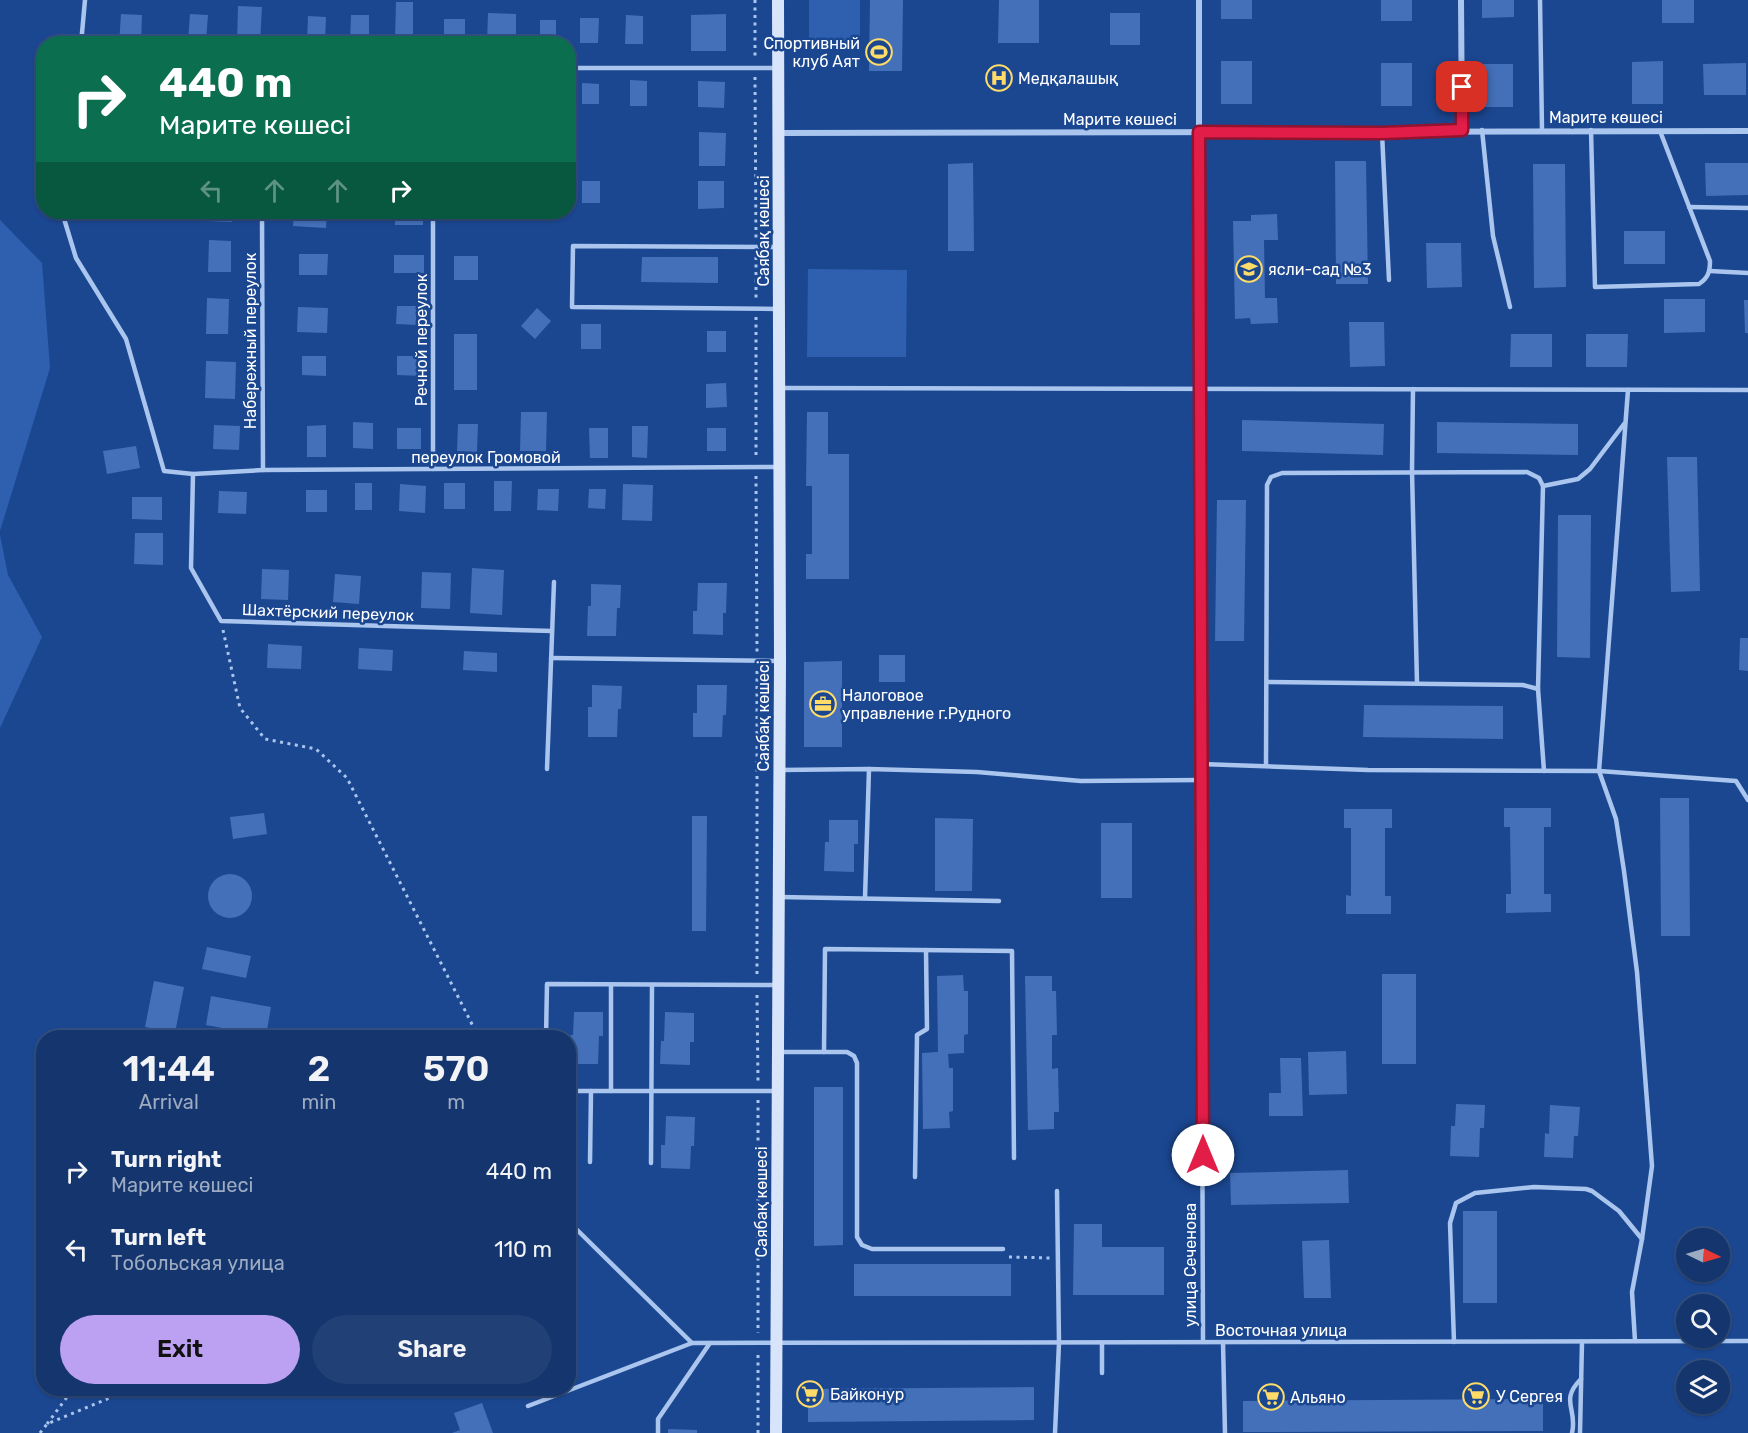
<!DOCTYPE html>
<html lang="en">
<head>
<meta charset="utf-8">
<style>
  body { margin:0; font-family:Rubik,sans-serif; background:#214075; color:#f1f3f6; height:100vh; display:flex; flex-direction:column; font-size:22px; white-space:nowrap }
  * { box-sizing:border-box; margin:0 }
  p { font-size:20px; color:#9dabc2 }
  .icon { flex:none; width:33px; height:33px; fill:none; stroke:currentColor; stroke-width:2; stroke-linecap:round; stroke-linejoin:round }
  .map { position:relative; flex:1; overflow:hidden }
  .sheet { position:absolute; left:36px; top:1030px; width:540px; height:366px; display:flex; flex-direction:column; background:#14356d; border-radius:24px; box-shadow:0 2px 4px #0004,0 0 0 2px #335080 }
  .sheet>* { flex:none }
  .banner { position:absolute; left:36px; top:36px; width:540px; height:183px; border-radius:24px; box-shadow:0 2px 4px #0004,0 0 0 2px #335080; background:#0b6e4f; color:#fff; overflow:hidden }
  .needle { width:39px; rotate:95deg }
  .controls { position:absolute; left:1676px; top:1228px; display:grid; gap:12px }
  .controls a { display:grid; place-items:center; width:54px; height:54px; border-radius:50%; background:#14356d; box-shadow:0 2px 4px #0004,0 0 0 2px #335080; font-size:30px }
  .pin { position:absolute; display:grid; place-items:center; width:51px; height:51px; color:#fff; margin:-26px; border-radius:12px; box-shadow:0 3px 9px #0006 }
  .me { position:absolute; width:66px; margin:-33px; rotate:0deg; stroke-linejoin:round; filter:drop-shadow(0 0 4px #0008) }
  .turn { display:flex; align-items:center; gap:21px; height:126px; padding:0 24px; font-size:27px }
  .turn .icon { width:78px; height:78px; stroke-width:2.5 }
  .turn b { display:block; font-size:42px; line-height:51px }
  .lanes { display:flex; align-items:center; height:57px; padding:0 24px; background:#0003; justify-content:center; gap:30px; direction:ltr }
  .lanes .off { opacity:.35 }
  .eta { display:flex; justify-content:space-evenly; align-items:center; height:102px; text-align:center }
  .eta b { font-size:36px; font-weight:600; line-height:42px }
  .cta { display:flex; gap:12px; margin-top:auto; padding:12px 24px }
  .cta a { flex:1; height:69px; border-radius:36px; background:#bca0f2; color:#111; font-size:24px; font-weight:600; line-height:69px; text-align:center }
  .cta a+a { background:#214075; color:#f1f3f6 }
  ul { padding:0; list-style:none }
  li { display:flex; align-items:center; gap:18px; height:78px; padding:0 24px }
  li div { flex:1 }
  li b { display:block; font-size:22px }
  li em { font-style:normal }
  .map>svg:first-child { display:block }
</style>
</head>
<body>
<div class="map">
<svg width="1748" height="1433" viewBox="0 0 1748 1433">
  <rect width="100%" height="100%" fill="#1b4791"/>
  <g fill="#2e60af">
    <polygon points="809,0 860,0 860,42 809,43"/>
    <polygon points="0,220 42,263 50,368 0,531"/>
    <polygon points="808,269 907,270 906,357 807,357"/>
    <polygon points="0,535 8,575 42,637 0,728"/>
  </g>
  <g fill="#4470b9">
    <polygon points="870,0 903,0 902,71 869,71"/>
    <polygon points="999,0 1039,0 1039,43 998,43"/>
    <rect x="1221" y="0" width="31" height="19"/>
    <rect x="1381" y="0" width="31" height="21"/>
    <polygon points="1482,0 1514,0 1514,17 1482,18"/>
    <rect x="1662" y="0" width="32" height="23"/>
    <polygon points="396,2 413,2 413,41 395,40"/>
    <polygon points="238,6 262,7 260,43 237,42"/>
    <polygon points="488,13 516,14 516,44 487,44"/>
    <rect x="1110" y="13" width="30" height="32"/>
    <polygon points="121,14 142,15 141,44 119,44"/>
    <polygon points="190,14 208,15 206,41 188,41"/>
    <polygon points="726,14 726,51 691,51 691,15"/>
    <polygon points="351,15 369,15 369,43 350,43"/>
    <polygon points="626,15 643,16 643,44 625,44"/>
    <polygon points="308,16 326,17 325,44 307,44"/>
    <polygon points="580,18 599,18 598,43 580,43"/>
    <rect x="444" y="19" width="21" height="25"/>
    <rect x="540" y="20" width="16" height="21"/>
    <rect x="1221" y="61" width="31" height="43"/>
    <polygon points="1663,61 1663,104 1632,104 1632,62"/>
    <rect x="1381" y="63" width="31" height="43"/>
    <polygon points="1746,63 1746,95 1704,95 1703,64"/>
    <rect x="1481" y="64" width="32" height="43"/>
    <polygon points="630,80 647,81 647,106 630,106"/>
    <polygon points="698,81 725,82 724,108 698,107"/>
    <polygon points="582,83 599,84 599,104 582,104"/>
    <polygon points="699,132 726,133 725,166 699,166"/>
    <polygon points="1335,161 1366,161 1368,284 1336,284"/>
    <polygon points="973,163 974,251 948,251 948,164"/>
    <polygon points="1705,163 1748,163 1748,195 1706,196"/>
    <polygon points="1533,164 1565,164 1566,287 1534,288"/>
    <rect x="582" y="181" width="18" height="22"/>
    <polygon points="698,181 724,181 724,208 698,209"/>
    <polygon points="205,212 232,212 232,222 205,221"/>
    <polygon points="294,212 327,212 326,228 293,226"/>
    <rect x="395" y="212" width="28" height="13"/>
    <polygon points="523,212 543,212 536,221"/>
    <polygon points="1277,214 1278,240 1264,240 1265,298 1277,298 1278,323 1251,324 1250,318 1235,319 1233,221 1251,221 1251,215"/>
    <rect x="1624" y="231" width="41" height="33"/>
    <polygon points="209,240 231,241 231,272 208,272"/>
    <polygon points="1426,243 1461,243 1462,287 1427,288"/>
    <polygon points="299,254 328,254 327,275 299,275"/>
    <rect x="394" y="255" width="30" height="18"/>
    <rect x="454" y="256" width="24" height="24"/>
    <polygon points="642,257 718,257 718,283 641,282"/>
    <polygon points="207,298 229,299 228,334 206,334"/>
    <polygon points="1664,299 1705,299 1705,332 1664,333"/>
    <polygon points="1744,300 1748,300 1748,333 1745,333"/>
    <polygon points="397,306 416,306 416,325 396,324"/>
    <polygon points="298,307 328,308 327,333 297,332"/>
    <polygon points="537,308 551,321 535,339 521,326"/>
    <polygon points="1349,322 1384,322 1385,366 1350,367"/>
    <rect x="581" y="324" width="20" height="25"/>
    <rect x="707" y="331" width="19" height="21"/>
    <rect x="454" y="334" width="23" height="56"/>
    <polygon points="1511,334 1552,334 1552,367 1510,367"/>
    <polygon points="1586,334 1628,334 1627,367 1586,367"/>
    <polygon points="302,356 326,356 326,376 302,375"/>
    <polygon points="397,356 423,356 423,376 397,375"/>
    <polygon points="206,361 236,362 235,399 205,398"/>
    <polygon points="726,383 727,407 706,408 706,384"/>
    <polygon points="521,412 547,412 546,451 520,451"/>
    <polygon points="807,412 828,412 828,454 849,454 849,579 806,579 806,554 812,554 812,486 806,486"/>
    <polygon points="1242,420 1384,424 1383,455 1242,451"/>
    <polygon points="353,422 373,423 373,449 353,448"/>
    <polygon points="1437,422 1578,424 1578,455 1437,453"/>
    <polygon points="458,424 478,424 477,452 457,451"/>
    <polygon points="214,425 240,426 239,450 213,449"/>
    <polygon points="326,425 326,457 307,457 307,426"/>
    <polygon points="632,426 648,426 647,458 632,457"/>
    <rect x="397" y="428" width="24" height="21"/>
    <polygon points="589,428 608,428 608,458 590,458"/>
    <rect x="707" y="428" width="19" height="23"/>
    <polygon points="136,446 140,468 107,474 103,451"/>
    <polygon points="1667,457 1697,457 1700,591 1671,592"/>
    <polygon points="494,481 512,481 511,511 494,511"/>
    <rect x="355" y="483" width="17" height="27"/>
    <rect x="444" y="483" width="21" height="26"/>
    <polygon points="400,484 426,486 425,513 399,511"/>
    <polygon points="623,484 653,485 652,521 622,520"/>
    <polygon points="538,489 559,489 558,511 537,510"/>
    <polygon points="589,489 606,489 605,509 588,508"/>
    <rect x="306" y="490" width="21" height="22"/>
    <polygon points="219,491 247,492 246,514 218,513"/>
    <polygon points="132,497 162,497 162,520 132,519"/>
    <polygon points="1217,500 1246,500 1244,641 1215,641"/>
    <polygon points="1558,515 1591,515 1590,658 1557,657"/>
    <polygon points="135,533 163,533 163,565 134,564"/>
    <polygon points="472,568 504,570 502,615 470,613"/>
    <polygon points="262,569 289,570 288,600 261,599"/>
    <polygon points="422,572 451,573 450,609 421,608"/>
    <polygon points="335,574 361,576 359,604 333,602"/>
    <polygon points="698,583 727,583 726,613 723,613 723,635 693,634 693,611 697,611"/>
    <polygon points="591,584 621,585 620,608 617,608 616,636 587,636 588,606 591,606"/>
    <polygon points="1740,638 1748,638 1748,671 1739,670"/>
    <polygon points="268,644 302,646 301,669 267,668"/>
    <polygon points="359,648 393,650 392,671 358,669"/>
    <polygon points="464,651 497,653 497,672 463,670"/>
    <rect x="879" y="655" width="26" height="27"/>
    <polygon points="842,661 842,747 804,747 804,662"/>
    <polygon points="592,685 622,686 621,709 618,709 617,737 588,737 588,707 592,707"/>
    <polygon points="697,685 727,685 726,715 723,715 722,737 693,737 693,713 697,713"/>
    <polygon points="1364,705 1503,706 1503,739 1363,737"/>
    <polygon points="1660,798 1689,798 1690,936 1661,936"/>
    <polygon points="1504,808 1551,808 1551,827 1544,827 1544,894 1551,894 1551,912 1506,913 1506,894 1511,894 1510,827 1504,827"/>
    <polygon points="1344,809 1392,809 1392,828 1385,828 1385,896 1391,896 1391,914 1346,914 1346,895 1351,896 1351,828 1344,828"/>
    <polygon points="264,813 267,834 233,839 230,817"/>
    <polygon points="692,816 707,816 706,931 692,931"/>
    <polygon points="935,818 973,819 972,891 935,891"/>
    <polygon points="829,820 858,820 858,844 854,844 854,872 824,871 825,842 829,842"/>
    <rect x="1101" y="823" width="31" height="75"/>
    <circle cx="230" cy="896" r="22"/>
    <polygon points="207,947 251,956 246,978 202,969"/>
    <rect x="1382" y="974" width="34" height="90"/>
    <polygon points="963,975 964,991 968,991 968,1034 964,1035 964,1053 948,1054 949,1068 953,1068 953,1111 949,1112 950,1128 923,1129 922,1053 938,1052 937,976"/>
    <polygon points="1025,976 1052,976 1052,991 1056,991 1057,1035 1052,1035 1052,1069 1058,1068 1059,1112 1054,1112 1054,1129 1028,1130"/>
    <polygon points="154,981 184,987 175,1033 145,1027"/>
    <polygon points="211,996 271,1007 266,1036 206,1025"/>
    <polygon points="574,1012 603,1012 603,1036 599,1036 598,1064 569,1064 569,1035 573,1035"/>
    <polygon points="665,1012 694,1013 694,1042 690,1042 690,1065 660,1064 661,1041 664,1041"/>
    <polygon points="1346,1051 1347,1094 1309,1095 1308,1052"/>
    <polygon points="1280,1058 1301,1058 1303,1116 1269,1116 1269,1093 1281,1093"/>
    <polygon points="814,1087 843,1087 843,1245 814,1246"/>
    <polygon points="1456,1104 1485,1105 1484,1128 1480,1128 1479,1157 1450,1156 1451,1126 1455,1126"/>
    <polygon points="1550,1105 1580,1107 1578,1136 1574,1136 1573,1158 1544,1157 1545,1133 1549,1134"/>
    <polygon points="666,1116 695,1117 694,1146 691,1146 690,1169 661,1168 661,1145 665,1145"/>
    <polygon points="1348,1170 1349,1203 1231,1205 1230,1173"/>
    <rect x="1463" y="1211" width="34" height="92"/>
    <polygon points="1074,1224 1102,1224 1102,1247 1164,1247 1164,1295 1073,1295"/>
    <polygon points="1329,1240 1331,1298 1304,1298 1302,1241"/>
    <rect x="854" y="1264" width="157" height="32"/>
    <polygon points="1034,1387 1034,1420 808,1422 808,1389"/>
    <polygon points="1543,1399 1543,1431 1243,1432 1243,1401"/>
    <polygon points="482,1403 493,1433 452,1433 460,1430 454,1413"/>
    <polygon points="668,1429 697,1430 697,1433 668,1433"/>
  </g>
  <g fill="none" stroke-linecap="round" stroke-linejoin="round">
    <g stroke="#aac5ee" stroke-width="3" stroke-dasharray="3 4.5" stroke-linecap="butt">
      <polyline points="755,0 755,58"/>
      <polyline points="755,77 756,238"/>
      <polyline points="756,257 756,301"/>
      <polyline points="756,317 756,457"/>
      <polyline points="756,476 757,652"/>
      <polyline points="223,630 240,708 265,739 316,749 347,778 479,1038"/>
      <polyline points="757,671 757,976"/>
      <polyline points="757,995 758,1081"/>
      <polyline points="758,1100 758,1333"/>
      <polyline points="1009,1257 1050,1258"/>
      <polyline points="47,1424 73,1389"/>
      <polyline points="40,1433 47,1424 131,1389"/>
      <polyline points="758,1433 758,1352"/>
    </g>
    <g stroke="#aac5ee" stroke-width="4.5">
      <polyline points="1540,0 1542,130"/>
      <polyline points="81,44 85,0"/>
      <polyline points="568,68 776,68"/>
      <polyline points="1482,130 1493,236 1510,307"/>
      <path d="M1591 130 1595 287 1699 284C1708 278 1710 272 1710 261L1660 131"/>
      <polyline points="1199,132 1203,1342"/>
      <polyline points="1382,133 1389,280"/>
      <polyline points="1689,207 1748,208"/>
      <polyline points="62,212 76,258 126,339 164,471 193,474 263,470 777,467"/>
      <polyline points="262,212 263,470"/>
      <polyline points="433,212 433,469"/>
      <polyline points="776,247 573,246 572,307 779,309"/>
      <polyline points="1710,271 1748,273"/>
      <polyline points="782,388 1748,390"/>
      <polyline points="1413,389 1412,471 1417,683"/>
      <polyline points="1628,390 1599,771 1616,819 1624,871 1637,972 1652,1166 1642,1239 1632,1292 1635,1341"/>
      <polyline points="193,474 191,568 221,621 552,631"/>
      <polyline points="1543,486 1578,479 1590,469 1624,424"/>
      <polyline points="551,658 777,661"/>
      <polyline points="1267,682 1523,685 1538,689 1544,771"/>
      <polyline points="1201,764 1368,770 1599,771 1736,781 1748,800"/>
      <polyline points="1266,766 1267,485 1271,477 1282,473 1527,472 1539,478 1543,486 1538,689"/>
      <polyline points="547,769 554,582"/>
      <polyline points="781,770 869,769 977,772 1081,781 1201,780"/>
      <polyline points="779,897 999,901"/>
      <polyline points="865,898 869,769"/>
      <polyline points="546,1038 547,984 778,985"/>
      <polyline points="778,1052 847,1052 854,1056 857,1063 857,1237 862,1245 872,1249 1003,1249"/>
      <polyline points="824,1052 825,949 1012,951 1014,1158"/>
      <polyline points="568,1091 776,1091"/>
      <polyline points="611,1091 611,985"/>
      <polyline points="590,1162 591,1091"/>
      <polyline points="651,1163 652,985"/>
      <polyline points="915,1177 917,1035 927,1029 926,950"/>
      <polyline points="568,1221 692,1343"/>
      <polyline points="1223,1342 1225,1433"/>
      <polyline points="1454,1342 1450,1223 1456,1203 1475,1193 1534,1187 1586,1189 1592,1191 1619,1211 1642,1239"/>
      <polyline points="1102,1373 1102,1343"/>
      <polyline points="528,1406 692,1343 1748,1341"/>
      <polyline points="658,1433 658,1419 710,1343"/>
      <polyline points="1055,1433 1059,1343 1057,1191"/>
      <path d="M1572 1433C1578 1409 1559 1401 1581 1379"/>
      <polyline points="1580,1433 1582,1342"/>
    </g>
    <g stroke="#aac5ee" stroke-width="6">
      <polyline points="1461,0 1462,130"/>
      <polyline points="1199,132 1199,0"/>
      <polyline points="779,133 1748,131"/>
    </g>
    <polyline stroke="#d8e4fa" stroke-width="12" points="776,1433 780,661 778,0"/>
  </g>
  <g fill="none" stroke-linecap="round" stroke-linejoin="round">
    <g stroke="#92132f" stroke-width="15">
      <polyline id="route" points="1203,1155 1199,132 1382,133 1462,130 1462,87"/>
    </g>
    <use href="#route" stroke="#e11d48" stroke-width="10"/>
  </g>
  <defs>
    <g id="stadium-ring" transform="scale(1.35)"><circle r="9.5" fill="#1b4791" stroke="#ffdc68" stroke-width="1.5"/><path d="M0-5a6.5 5 0 1 0 0 10a6.5 5 0 1 0 0-10ZM-3.5-1.8h7v3.6h-7Z" fill="#ffdc68"/></g>
    <g id="hospital-ring" transform="scale(1.35)"><circle r="9.5" fill="#1b4791" stroke="#ffdc68" stroke-width="1.5"/><path d="M-5-5h3v3.5h4V-5h3V5h-3V1.5h-4V5h-3Z" fill="#ffdc68"/></g>
    <g id="school-ring" transform="scale(1.35)"><circle r="9.5" fill="#1b4791" stroke="#ffdc68" stroke-width="1.5"/><path d="M0-5L7-2L0 1L-7-2ZM-4 1L0 2.5L4 1V4Q0 6-4 4Z" fill="#ffdc68"/></g>
    <g id="office-ring" transform="scale(1.35)"><circle r="9.5" fill="#1b4791" stroke="#ffdc68" stroke-width="1.5"/><path d="M-6-3h4V-5.5h4V-3h4V5H-6ZM-1-4.5V-3h2v-1.5ZM-6 0V1H6V0Z" fill="#ffdc68"/></g>
    <g id="supermarket-ring" transform="scale(1.35)"><circle r="9.5" fill="#1b4791" stroke="#ffdc68" stroke-width="1.5"/><path d="M-6-5.5h2.5l.6 2H6L4.5 2H-2.5L-4.4-4H-6ZM-1.5 3.2a1.3 1.3 0 1 0 .1 0ZM3 3.2a1.3 1.3 0 1 0 .1 0Z" fill="#ffdc68"/></g>
  </defs>
  <g fill-rule="evenodd">
    <use href="#stadium-ring" x="879" y="52"/>
    <use href="#hospital-ring" x="999" y="78"/>
    <use href="#school-ring" x="1249" y="269"/>
    <use href="#office-ring" x="823" y="704"/>
    <use href="#supermarket-ring" x="810" y="1394"/>
    <use href="#supermarket-ring" x="1476" y="1396"/>
    <use href="#supermarket-ring" x="1271" y="1397"/>
  </g>
  <g text-anchor="middle" stroke-width="5" stroke-linejoin="round" paint-order="stroke">
    <g font-size="16" fill="#fff" stroke="#1b4791" text-anchor="start">
      <text x="860" y="49" text-anchor="end">Спортивный<tspan x="860" dy="18">клуб Аят</tspan></text>
      <text x="1018" y="84">Медқалашық</text>
      <text x="1268" y="275">ясли-сад №3</text>
      <text x="842" y="701">Налоговое<tspan x="842" dy="18">управление г.Рудного</tspan></text>
      <text x="830" y="1400">Байконур</text>
      <text x="1496" y="1402">У Сергея</text>
      <text x="1290" y="1403">Альяно</text>
    </g>
    <g font-size="16" fill="#fff" stroke="#1b4791">
      <text x="1606" y="123">Марите көшесі</text>
      <text x="1120" y="125">Марите көшесі</text>
      <text transform="translate(763 231) rotate(-90)" y="6">Саябақ көшесі</text>
      <text transform="translate(421 340) rotate(-90)" y="6">Речной переулок</text>
      <text transform="translate(250 341) rotate(-90)" y="6">Набережный переулок</text>
      <text x="486" y="463">переулок Громовой</text>
      <text transform="translate(328 612) rotate(2)" y="6">Шахтёрский переулок</text>
      <text transform="translate(763 716) rotate(-90)" y="6">Саябақ көшесі</text>
      <text transform="translate(761 1202) rotate(-90)" y="6">Саябақ көшесі</text>
      <text transform="translate(1190 1265) rotate(-90)" y="6">улица Сеченова</text>
      <text x="1281" y="1336">Восточная улица</text>
    </g>
  </g>
</svg>
<div class="controls">
<a><svg class="needle" viewBox="-14 -14 28 28"><path d="M0-13l5 13h-10z" fill="#e53935"/><path d="M0 13l5-13h-10z" fill="#9dabc2"/></svg></a>
<a><svg class="icon" aria-label="search" viewBox="0 0 24 24"><circle cx="10" cy="10" r="6"/><path d="M15 15l6 6"/></svg></a>
<a><svg class="icon" aria-label="layers" viewBox="0 0 24 24"><path d="M12 4l9 5-9 5-9-5zM3 14l9 5 9-5"/></svg></a>
</div>
<div class="pin" style="left:1462px;top:87px;background:#d93025"><svg class="icon" aria-label="arrive" viewBox="0 0 24 24"><path d="M6 21V4h12l-3 4 3 4H6"/></svg></div>
<svg class="me" style="left:1203px;top:1155px" viewBox="-20 -20 40 40"><circle r="19" fill="#fff"/><path d="M0-13L10 11 0 6-10 11z" fill="#e11d48"/></svg>
<div class="banner">
<div class="turn"><svg class="icon" aria-label="right" viewBox="0 0 24 24"><path d="M7 20v-9h11M14 6l5 5-5 5"/></svg><div><b>440 m</b>Марите көшесі</div></div>
<div class="lanes"><svg class="icon off" aria-label="left" viewBox="0 0 24 24"><path d="M17 20v-9H6M10 6l-5 5 5 5"/></svg><svg class="icon off" aria-label="ahead" viewBox="0 0 24 24"><path d="M12 20V5M6 11l6-6 6 6"/></svg><svg class="icon off" aria-label="ahead" viewBox="0 0 24 24"><path d="M12 20V5M6 11l6-6 6 6"/></svg><svg class="icon" aria-label="right" viewBox="0 0 24 24"><path d="M7 20v-9h11M14 6l5 5-5 5"/></svg></div>
</div>
<section class="sheet">
<div class="eta">
<div><b>11:44</b><p>Arrival</p></div>
<div><b>2</b><p>min</p></div>
<div><b>570</b><p>m</p></div>
</div>
<ul>
<li><svg class="icon" aria-label="right" viewBox="0 0 24 24"><path d="M7 20v-9h11M14 6l5 5-5 5"/></svg><div><b>Turn right</b><p>Марите көшесі</p></div><em>440 m</em></li>
<li><svg class="icon" aria-label="left" viewBox="0 0 24 24"><path d="M17 20v-9H6M10 6l-5 5 5 5"/></svg><div><b>Turn left</b><p>Тобольская улица</p></div><em>110 m</em></li>
</ul>
<div class="cta"><a>Exit</a><a>Share</a></div>
</section>
</div>
</body>
</html>
